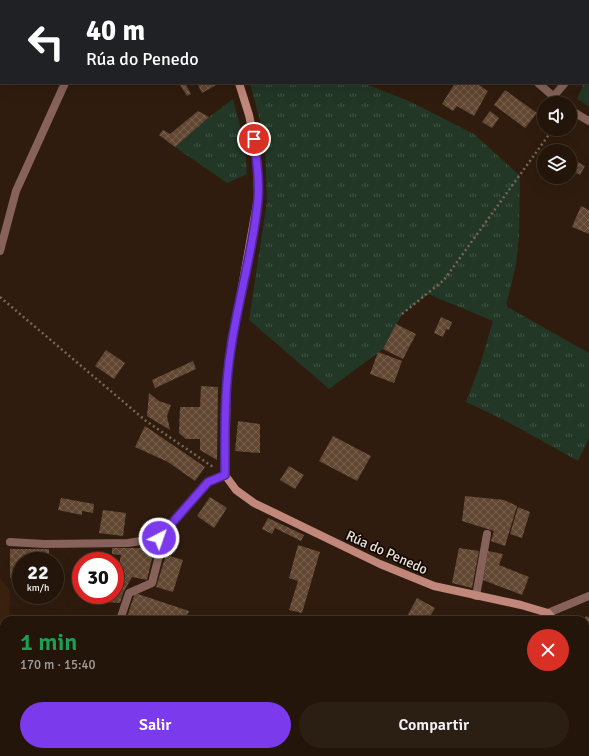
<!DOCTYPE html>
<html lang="es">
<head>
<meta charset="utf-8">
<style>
  body { margin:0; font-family:Signika,sans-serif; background:#2b1e13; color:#f1f3f6; height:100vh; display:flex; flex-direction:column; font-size:15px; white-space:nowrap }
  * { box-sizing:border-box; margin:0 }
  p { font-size:13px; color:#a39f9c }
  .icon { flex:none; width:22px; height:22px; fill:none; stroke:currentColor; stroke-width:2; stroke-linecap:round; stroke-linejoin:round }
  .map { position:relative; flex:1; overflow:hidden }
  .panel { position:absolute; left:0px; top:616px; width:589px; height:140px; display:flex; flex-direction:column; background:#23150a; border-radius:12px 12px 0 0; box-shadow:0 4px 16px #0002,0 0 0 1px #40342b }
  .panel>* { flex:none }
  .guide { position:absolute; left:0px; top:0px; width:589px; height:84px; box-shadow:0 4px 16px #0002,0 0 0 1px #40342b; background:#202124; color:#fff; overflow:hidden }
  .tools { position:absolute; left:537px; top:96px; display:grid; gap:8px }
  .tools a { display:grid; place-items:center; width:40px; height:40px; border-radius:50%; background:#23150a; box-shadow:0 4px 16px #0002,0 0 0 1px #40342b; font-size:20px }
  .speed { position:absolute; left:12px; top:552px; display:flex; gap:8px; font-size:20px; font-weight:700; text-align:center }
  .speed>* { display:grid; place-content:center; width:52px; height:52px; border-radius:50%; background:#23150a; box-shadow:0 4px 16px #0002,0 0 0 1px #40342b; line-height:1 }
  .speed small { font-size:10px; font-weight:400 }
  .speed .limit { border:6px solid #d22; background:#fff; color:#111 }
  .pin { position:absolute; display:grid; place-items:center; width:34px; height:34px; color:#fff; margin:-17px; border:2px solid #fff; border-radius:50%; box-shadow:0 1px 4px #0007 }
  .me { position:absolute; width:44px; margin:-22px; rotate:41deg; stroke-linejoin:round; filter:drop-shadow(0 0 3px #0008) }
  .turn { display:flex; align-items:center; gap:14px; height:84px; padding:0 20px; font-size:18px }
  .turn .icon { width:52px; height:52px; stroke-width:2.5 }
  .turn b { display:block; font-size:28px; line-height:34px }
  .round { display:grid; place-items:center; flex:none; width:42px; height:42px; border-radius:21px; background:#2b1e13 }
  .headline { display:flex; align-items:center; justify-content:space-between; height:68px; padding:0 20px }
  h1 { font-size:24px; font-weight:600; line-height:30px; color:#1e9e55 }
  .button { display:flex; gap:8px; margin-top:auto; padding:8px 20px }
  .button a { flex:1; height:46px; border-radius:24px; background:#7c3aed; color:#fff; font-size:16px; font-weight:600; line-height:46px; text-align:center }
  .button a+a { background:#2b1e13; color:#f1f3f6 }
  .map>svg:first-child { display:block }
</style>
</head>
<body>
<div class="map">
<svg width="589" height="756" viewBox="0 0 589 756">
  <defs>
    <pattern id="grass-tufts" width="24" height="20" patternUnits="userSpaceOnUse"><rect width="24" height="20" fill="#223726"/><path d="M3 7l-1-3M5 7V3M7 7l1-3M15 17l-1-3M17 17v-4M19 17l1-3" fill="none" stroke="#425445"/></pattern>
    <pattern id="building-cross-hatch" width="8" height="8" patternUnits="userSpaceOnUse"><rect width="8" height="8" fill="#624732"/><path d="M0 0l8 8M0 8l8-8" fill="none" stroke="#79614f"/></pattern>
  </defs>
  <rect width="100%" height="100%" fill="#2f1c0e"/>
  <polygon fill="#3a220f" points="0,578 10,591 9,620 4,620 4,752 421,752 418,756 0,756"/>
  <g fill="url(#grass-tufts)">
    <polygon points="463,0 589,0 588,13 588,1"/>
    <polygon points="589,70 589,106 577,99 584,83 588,83"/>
    <polygon points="250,83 363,83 409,101 474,134 520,176 519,237 516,265 506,306 589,353 589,439 578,461 506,421 466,402 480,365 493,321 428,294 402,314 383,349 329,389 249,320 267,201 265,139"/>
    <polygon points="233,99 245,146 247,174 227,183 175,147 209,117"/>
    <polygon points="585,635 589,638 589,657 585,651"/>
  </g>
  <g fill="url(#building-cross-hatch)">
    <polygon points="185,83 191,94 187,96 180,85"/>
    <polygon points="197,83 217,83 218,84 202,93"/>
    <polygon points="455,83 463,83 467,85 468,83 476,83 488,91 474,116 457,106 453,111 442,104"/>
    <polygon points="505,90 537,113 525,128 494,105"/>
    <polygon points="198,111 209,117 175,147 159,135 163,130 170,134"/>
    <polygon points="490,111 499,118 492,128 482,122"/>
    <polygon points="570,158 585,166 580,175 570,170"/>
    <polygon points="581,206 589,210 589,234 572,227"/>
    <polygon points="441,317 452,322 449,330 446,329 443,337 434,333"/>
    <polygon points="396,324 416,334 403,359 383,349"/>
    <polygon points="106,350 125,363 114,379 95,366"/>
    <polygon points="378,352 402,361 394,383 370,374"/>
    <polygon points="193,361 196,369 155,388 152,380"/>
    <polygon points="201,386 218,387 217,460 200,450 200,439 186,439 179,433 180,407 200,407"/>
    <polygon points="149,393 159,401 171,405 167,416 170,430 147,416"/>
    <polygon points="238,421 260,424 260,453 235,451"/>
    <polygon points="145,426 205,467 195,481 168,462 135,447"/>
    <polygon points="333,436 371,456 357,481 319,461"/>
    <polygon points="289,466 304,475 295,489 280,480"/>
    <polygon points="465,496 504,500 517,506 505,546 491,541 494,531 462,521"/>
    <polygon points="210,497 227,508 214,528 197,516"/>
    <polygon points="61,498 94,504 93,513 82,511 82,515 58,510"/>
    <polygon points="518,507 530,512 522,538 510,534"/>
    <polygon points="103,510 126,513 123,536 99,533"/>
    <polygon points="268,518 304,535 301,541 275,528 272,534 262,529"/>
    <polygon points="298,545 320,552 302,613 289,610 298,581 289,578"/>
    <polygon points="112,548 140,548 154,550 147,580 132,577 123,593 120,603 104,602 106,595 115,595 115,578 117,574 121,555 112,554"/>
    <polygon points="459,548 479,551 472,588 452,583"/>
    <polygon points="10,549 49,549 49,561 21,561 21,578 10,578"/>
    <polygon points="488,551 503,554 499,565 529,577 522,595 483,580"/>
    <polygon points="166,555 183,560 173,592 156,587"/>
    <polygon points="135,593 189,611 185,620 126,620"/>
    <polygon points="417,598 435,608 428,620 405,620"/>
    <polygon points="586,616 589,617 589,638 585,635 585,620 584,620"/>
  </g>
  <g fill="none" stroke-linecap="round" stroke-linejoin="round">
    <g stroke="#77665a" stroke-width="2.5" stroke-dasharray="2 3" stroke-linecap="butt">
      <polyline points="0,297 146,421 213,467"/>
      <polyline points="402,314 444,280 553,129"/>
      <polyline points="425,756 427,752"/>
    </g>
    <g stroke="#86625b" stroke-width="8">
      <polyline points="102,1 103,0"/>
      <polyline points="0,251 16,191 65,83"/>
      <polyline points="476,596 487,534"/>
      <polyline points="0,717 4,721"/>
      <polyline points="29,752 33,756"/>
    </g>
    <g stroke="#86625b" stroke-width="8">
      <polyline points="436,0 438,1"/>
      <polyline points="206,1 207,0"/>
      <polyline points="588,13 589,9"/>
      <polyline points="538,83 561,103"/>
      <polyline points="553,97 565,83"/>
      <polyline points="570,110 589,121"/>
      <polyline points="10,542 44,544 128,543 159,538 208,482 225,475"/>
      <polyline points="548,613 589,596"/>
      <polyline points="120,620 129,593 152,583 160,552 159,538"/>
    </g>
    <g stroke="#c1877b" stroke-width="8">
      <polyline points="174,0 175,1"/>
      <polyline points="239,83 249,115 254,139 257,164 258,198 231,348 227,379 225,475 236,490 254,503 380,564 434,586 521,605 548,613 554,620"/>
      <polyline points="585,661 589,666"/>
    </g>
  </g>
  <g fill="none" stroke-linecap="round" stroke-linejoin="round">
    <g stroke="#51269a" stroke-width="10">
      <path id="route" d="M159 538 208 482 225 475C225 433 224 390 231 348 238 299 254 248 258 199 260 179 256 158 254 139"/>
    </g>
    <use href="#route" stroke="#7c3aed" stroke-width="7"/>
  </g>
  <g text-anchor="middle" stroke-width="3.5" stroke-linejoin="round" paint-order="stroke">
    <g font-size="14" fill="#eee1d8" stroke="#110904">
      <text transform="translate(387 552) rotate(24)" y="5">Rúa do Penedo</text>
    </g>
  </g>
</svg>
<div class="tools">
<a><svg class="icon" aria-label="sound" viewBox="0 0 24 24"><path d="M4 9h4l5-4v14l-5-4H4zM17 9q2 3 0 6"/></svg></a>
<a><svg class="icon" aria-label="layers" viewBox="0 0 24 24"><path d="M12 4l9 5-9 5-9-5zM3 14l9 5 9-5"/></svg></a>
</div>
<div class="speed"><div>22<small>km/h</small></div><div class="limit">30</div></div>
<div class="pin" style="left:254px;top:139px;background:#d93025"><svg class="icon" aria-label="arrive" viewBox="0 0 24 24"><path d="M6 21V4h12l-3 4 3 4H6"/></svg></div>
<svg class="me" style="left:159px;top:538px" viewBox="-20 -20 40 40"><circle r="17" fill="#7c3aed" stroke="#fff" stroke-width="3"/><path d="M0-11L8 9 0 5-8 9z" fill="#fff"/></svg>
<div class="guide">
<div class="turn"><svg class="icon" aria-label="left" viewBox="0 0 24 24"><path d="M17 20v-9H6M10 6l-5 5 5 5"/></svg><div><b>40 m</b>Rúa do Penedo</div></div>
</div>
<section class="panel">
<div class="headline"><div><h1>1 min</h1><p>170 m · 15:40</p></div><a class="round" style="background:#d93025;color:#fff"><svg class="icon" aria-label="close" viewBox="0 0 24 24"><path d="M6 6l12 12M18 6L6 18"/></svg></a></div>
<div class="button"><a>Salir</a><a>Compartir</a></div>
</section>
</div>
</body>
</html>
